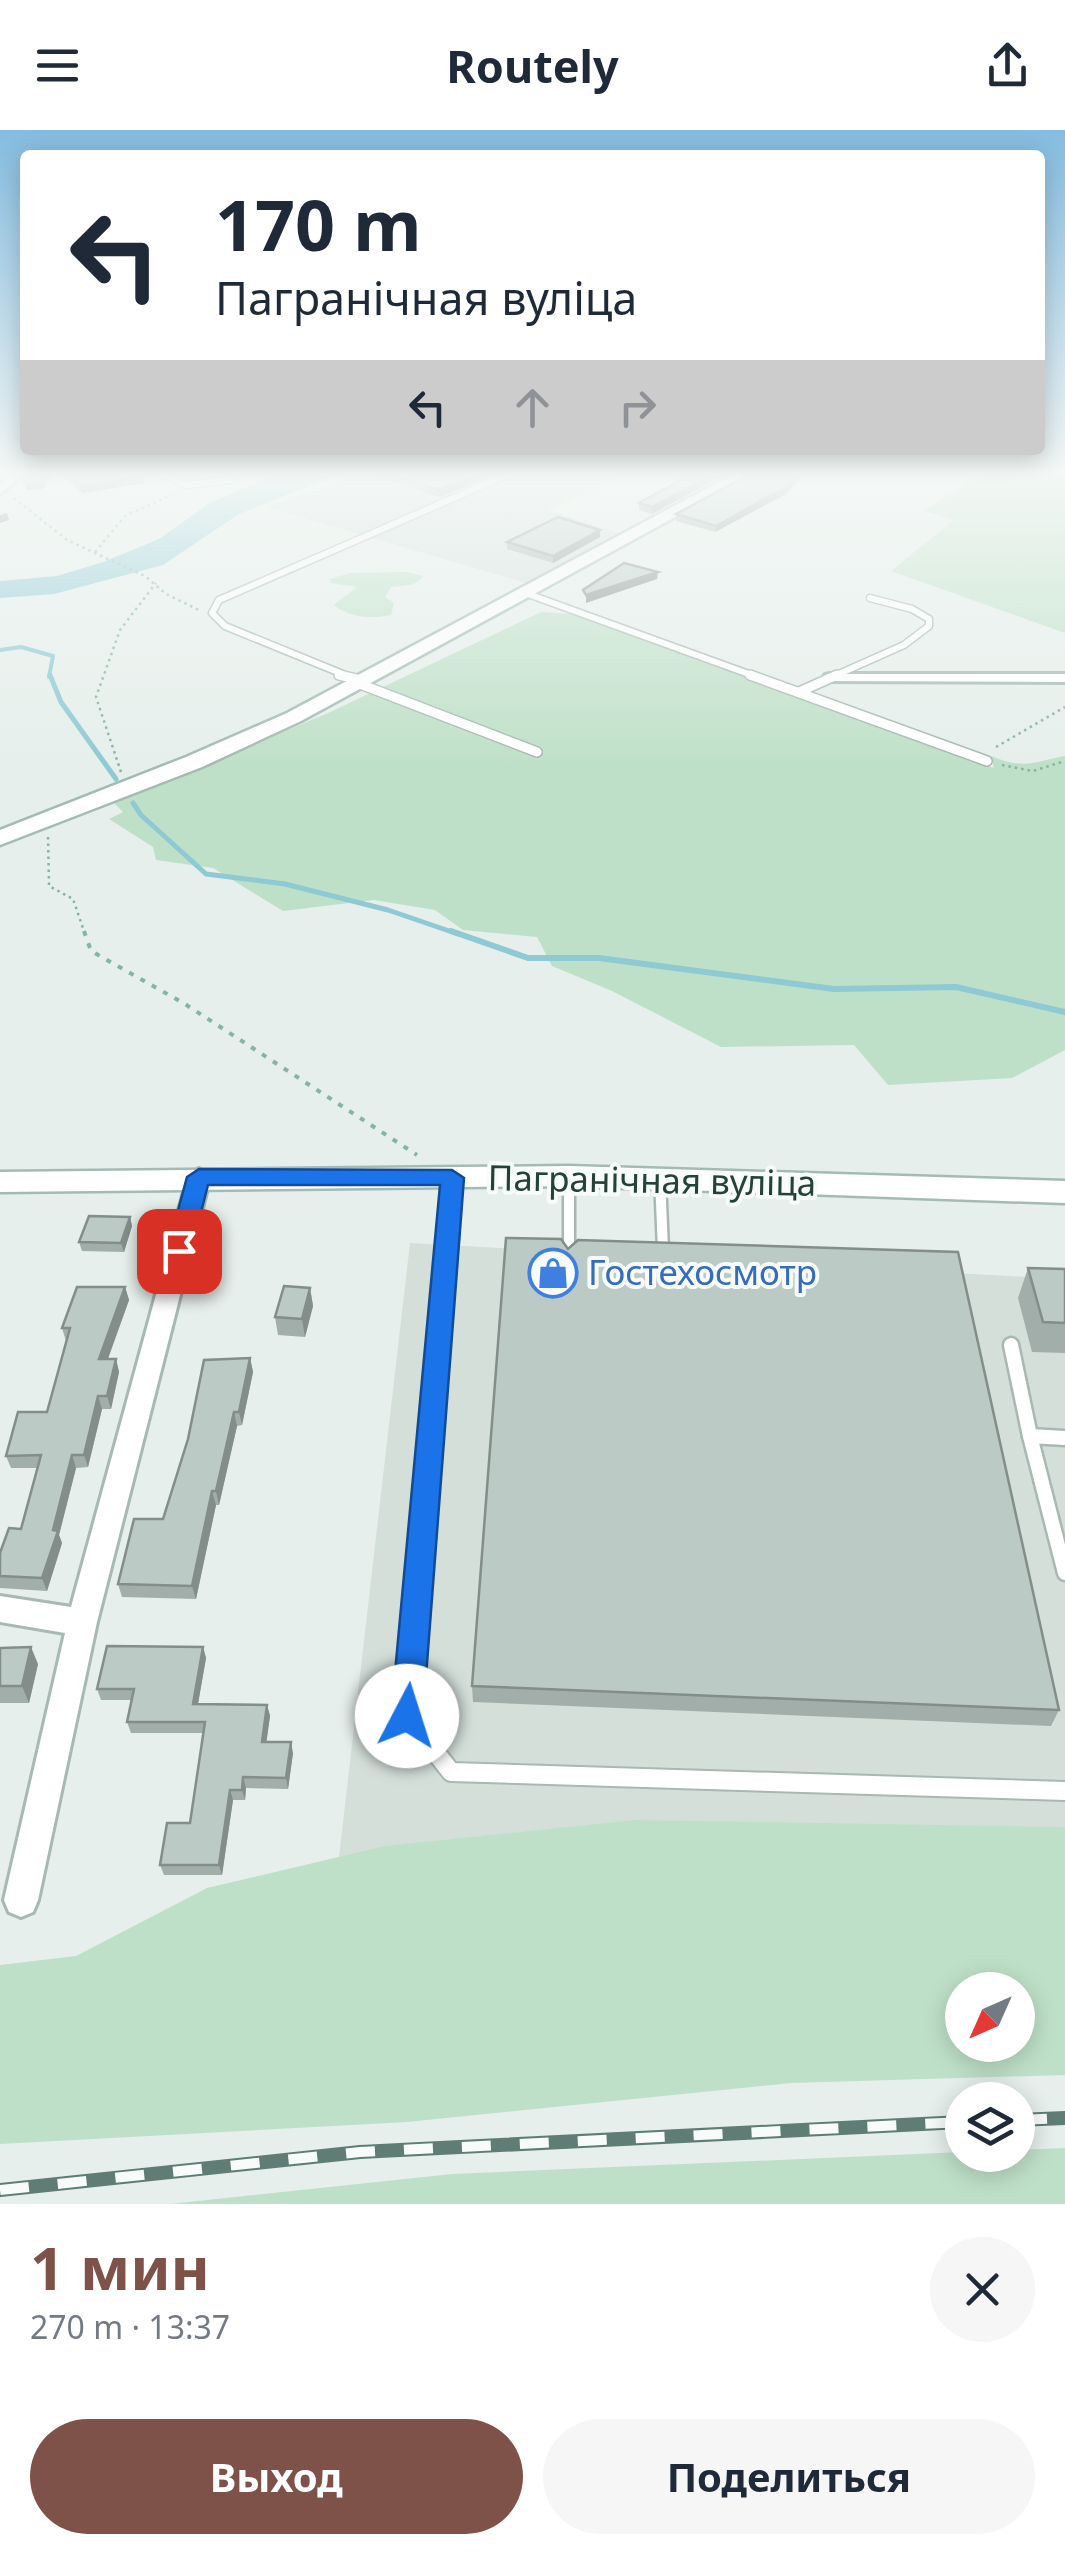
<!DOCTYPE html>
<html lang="ru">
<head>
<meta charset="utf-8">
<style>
  body { margin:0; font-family:"Noto Sans",sans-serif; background:#f6f6f7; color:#1f2937; height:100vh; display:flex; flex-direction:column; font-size:38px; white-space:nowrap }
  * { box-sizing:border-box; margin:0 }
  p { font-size:32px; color:#747a83 }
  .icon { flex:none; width:55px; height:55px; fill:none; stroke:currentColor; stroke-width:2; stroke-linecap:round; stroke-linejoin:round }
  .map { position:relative; height:2074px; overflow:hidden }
  .side { display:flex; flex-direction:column; background:#fff; flex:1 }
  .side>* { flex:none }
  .hud { position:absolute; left:20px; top:20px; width:1025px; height:305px; border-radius:10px; box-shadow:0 5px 25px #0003; background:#fff; color:#1f2937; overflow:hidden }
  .needle { width:65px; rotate:225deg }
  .fabs { position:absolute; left:945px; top:1842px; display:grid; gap:20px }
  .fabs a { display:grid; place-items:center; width:90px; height:90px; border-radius:50%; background:#fff; box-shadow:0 5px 25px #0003; font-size:50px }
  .pin { position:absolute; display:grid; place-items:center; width:85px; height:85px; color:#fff; margin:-42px; border-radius:20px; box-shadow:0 5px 15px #0006 }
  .me { position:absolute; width:110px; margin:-55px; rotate:5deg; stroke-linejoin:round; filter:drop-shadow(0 0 8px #0008) }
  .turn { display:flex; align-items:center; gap:35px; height:210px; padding:0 30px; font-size:45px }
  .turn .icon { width:130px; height:130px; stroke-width:2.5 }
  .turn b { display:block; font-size:70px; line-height:85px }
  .lanes { display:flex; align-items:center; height:95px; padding:0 30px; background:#0003; justify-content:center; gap:50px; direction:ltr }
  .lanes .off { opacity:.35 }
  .round { display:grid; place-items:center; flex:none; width:105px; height:105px; border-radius:52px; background:#f6f6f7 }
  .head { display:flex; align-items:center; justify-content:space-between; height:170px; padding:0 30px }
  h1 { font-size:60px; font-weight:700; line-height:75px; color:#7f5249 }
  .button { display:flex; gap:20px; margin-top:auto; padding:20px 30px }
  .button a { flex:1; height:115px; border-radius:60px; background:#7f5249; color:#fff; font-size:40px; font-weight:700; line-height:115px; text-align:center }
  .button a+a { background:#f6f6f7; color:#1f2937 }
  header { display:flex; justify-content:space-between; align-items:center; height:130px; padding:0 30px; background:#fff; font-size:45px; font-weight:700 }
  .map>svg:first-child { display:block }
</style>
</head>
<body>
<header><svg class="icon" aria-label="menu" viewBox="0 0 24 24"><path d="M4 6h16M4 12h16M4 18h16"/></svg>Routely<svg class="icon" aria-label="share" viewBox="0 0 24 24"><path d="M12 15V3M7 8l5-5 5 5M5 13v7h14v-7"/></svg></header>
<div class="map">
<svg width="1065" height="2074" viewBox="0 0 1065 2074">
  <rect width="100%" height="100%" fill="#e6efeb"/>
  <g fill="#d4dfda">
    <polygon points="360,344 623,344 548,380 622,404 526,453 266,377"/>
    <polygon points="410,1113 1065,1149 1065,1713 339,1727"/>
  </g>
  <g fill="#bfe0c8" fill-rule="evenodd">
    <polygon points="982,344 1065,344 1065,503 891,441 954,390 924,381"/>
    <path d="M407 442 423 446C417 457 403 455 391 457L385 467 394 473 391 485C372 489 349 488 334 475L357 457 331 453 330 449 350 443Z"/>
    <path d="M541 482 572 484 994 638 991 626C1025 640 1033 632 1065 626V920L1012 948 888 955 854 915 721 917 612 861 552 836 537 807 463 800 435 780 374 770 283 781 213 738 156 730 153 717 109 689 123 682 113 672 326 584Z"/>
    <path d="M635 1690 1065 1697V1945L791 1953 407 1992 0 2014V1835L76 1826 207 1758 385 1716ZM962 1860H1018V1915H962Z"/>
    <polygon points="1065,2018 1065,2074 170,2074 452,2044 962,2022 1018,2025 1018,2020"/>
  </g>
  <polygon fill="#8ec9d4" points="276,344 339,344 239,384 163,435 54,464 0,468 0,451 57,446 103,432 159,409 210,373"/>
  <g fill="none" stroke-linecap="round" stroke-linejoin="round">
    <polyline stroke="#8ec9d4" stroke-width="4" points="0,520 21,517 53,526 49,547"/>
    <g stroke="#8ec9d4" stroke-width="5">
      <polyline points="50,545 61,572 116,649"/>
      <polyline points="133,673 141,685 206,744 285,754 388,780 458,804"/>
    </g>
    <polyline stroke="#8ec9d4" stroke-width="6" points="451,801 528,828 599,828 834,859 956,857 1065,882"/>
    <g stroke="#a8b8b2" stroke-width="9">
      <g id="lane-far4">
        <polyline points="162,344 186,355 231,350"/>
        <polyline points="528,464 757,547"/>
        <polyline points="350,547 225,496 212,483 219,470 509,344"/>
        <polyline points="832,547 904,515 929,496 929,489 912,479 870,468"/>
      </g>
    </g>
    <g stroke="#a8b8b2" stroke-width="12">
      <g id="lane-far3">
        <polyline points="339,545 365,551"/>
        <polyline points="750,545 987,631"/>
        <polyline points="360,554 537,622"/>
        <polyline points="799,562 837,545"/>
      </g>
    </g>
    <g stroke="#a8b8b2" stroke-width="15">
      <g id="lane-far2">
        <polyline points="569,1046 569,1128"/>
        <polyline points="660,1049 663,1119"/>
        <polyline points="445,1131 452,1047"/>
      </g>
    </g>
    <g stroke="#a8b8b2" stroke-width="19">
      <g id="lane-far1">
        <polyline points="1011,1215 1030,1306"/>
        <polyline points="1065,1308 1030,1306 1065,1443"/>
        <polyline points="410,1546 445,1128"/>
      </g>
    </g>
    <g stroke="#a8b8b2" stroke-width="22">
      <polyline id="lane" points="411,1544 407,1586 451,1642 1065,1661"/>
    </g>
    <g stroke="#a8b8b2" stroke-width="6">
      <g id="street">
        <polygon points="10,344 23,344 0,364 0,354"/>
        <polygon points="830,544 1065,544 1065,552 825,551 825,545"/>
        <polygon points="199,1039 210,1047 97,1492 38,1770 33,1782 21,1787 9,1782 4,1770 65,1503 0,1492 0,1466 71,1477 188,1047"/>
      </g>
    </g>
    <g stroke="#a4bbb3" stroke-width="5">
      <g id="secondary">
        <polygon points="734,344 754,344 301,591 202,637 0,715 0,700 186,627 287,583"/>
        <polygon points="569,1036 1065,1051 1065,1073 569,1056 0,1062 0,1042"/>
      </g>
    </g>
    <g stroke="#86b3a5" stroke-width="2.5" stroke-dasharray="2.5 4" stroke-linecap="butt">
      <polyline points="14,368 67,410 145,446 166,464 201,481"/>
      <polyline points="95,422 125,386 172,365"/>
      <polyline points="996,617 1065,577"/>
      <polyline points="1002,635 1033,641 1065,631"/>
      <polyline points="121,642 96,567 120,500 156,453"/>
      <polyline points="48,707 49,756 73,769 85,804"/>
    </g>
    <polyline stroke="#86b3a5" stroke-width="4" stroke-dasharray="5 8" stroke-linecap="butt" points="84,801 91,821 185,874 417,1025"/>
    <use href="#lane-far4" stroke="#fff" stroke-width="6"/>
    <use href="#lane-far3" stroke="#fff" stroke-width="9"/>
    <use href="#lane-far2" stroke="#fff" stroke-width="10"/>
    <use href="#lane-far1" stroke="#fff" stroke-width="14"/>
    <use href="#lane" stroke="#fff" stroke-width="18"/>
    <use href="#street" fill="#fff" fill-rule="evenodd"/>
    <use href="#secondary" fill="#fff" fill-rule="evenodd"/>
    <g stroke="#5f7d75" stroke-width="14">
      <g id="rail">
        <polyline points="1018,1990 1065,1988"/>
        <polyline points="0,2060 360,2022 962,1992"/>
      </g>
    </g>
    <use href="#rail" stroke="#f7fbf9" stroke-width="10" stroke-dasharray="29" stroke-linecap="butt"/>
  </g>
  <g fill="#a1aea9">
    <polygon points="60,344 141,344 144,353 82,363"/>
    <polygon points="377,344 496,344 440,367 377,347"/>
    <polygon points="692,344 652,384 639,380 639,373"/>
    <polygon points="786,364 715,402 676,391 676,384"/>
    <polygon points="600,407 553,433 507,419 507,412"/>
    <polygon points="130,1087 132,1096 124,1122 82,1121 79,1112"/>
    <polygon points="568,1119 1059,1580 1051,1596 473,1572 472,1556"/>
    <polygon points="1028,1138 1065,1139 1065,1223 1032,1222 1018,1168"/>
    <polygon points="125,1157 129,1170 108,1229 116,1229 119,1242 111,1279 102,1279 88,1337 76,1338 59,1405 62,1413 47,1461 0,1458 0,1423 21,1399 37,1338 11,1338 6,1326 47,1282 66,1211 62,1198"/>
    <polygon points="310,1158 313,1176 305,1207 278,1205 275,1187"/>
    <polygon points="250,1228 253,1242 242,1295 237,1296 219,1375 216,1375 196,1469 122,1467 118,1454 163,1389"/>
    <polygon points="203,1517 206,1528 198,1574 267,1575 270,1586 266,1612 293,1623 288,1659 246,1658 245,1670 233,1670 222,1745 164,1745 160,1735 190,1693 204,1603 131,1603 127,1592 131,1570 101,1570 97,1559"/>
    <polygon points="0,1518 38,1534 29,1573 0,1573"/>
  </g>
  <g fill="#838d89">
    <polygon points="46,344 52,344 43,359 27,360 25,353"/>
    <polygon points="479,344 496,344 440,367 440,360"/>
    <polygon points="714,344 726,344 652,384 652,377"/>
    <polygon points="799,344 804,344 786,364 715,402 716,396"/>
    <polygon points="143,346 144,353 82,363 81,356"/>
    <polygon points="7,383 9,390 0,393 0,385"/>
    <polygon points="600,400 600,407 553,433 553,426"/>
    <polygon points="658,442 657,449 586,473 586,465"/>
    <polygon points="130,1087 132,1096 124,1122 121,1113"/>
    <polygon points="125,1157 129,1170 103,1242 99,1229"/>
    <polygon points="310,1158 313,1176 305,1207 302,1189"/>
    <polygon points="250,1228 253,1242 242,1295 239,1282"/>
    <polygon points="116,1229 119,1242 111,1279 107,1266"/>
    <polygon points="98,1266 102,1279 88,1337 84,1325"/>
    <polygon points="234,1282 237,1296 219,1375 216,1361"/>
    <polygon points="72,1325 76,1338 59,1405 62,1413 47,1461 42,1448"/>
    <polygon points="212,1361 216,1375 196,1469 192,1456"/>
    <polygon points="31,1517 38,1534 29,1573 22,1556"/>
    <polygon points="203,1517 206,1528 196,1585 193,1574"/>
    <polygon points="267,1575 270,1586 265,1623 262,1612"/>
    <polygon points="291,1612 293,1623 288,1659 286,1648"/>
    <polygon points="243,1647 246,1658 245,1670 242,1660"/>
    <polygon points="230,1660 233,1670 222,1745 219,1735"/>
  </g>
  <g fill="#bbcac4" stroke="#838d89" stroke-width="2.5">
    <polygon points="19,344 46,344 41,352 25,353"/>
    <polygon points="66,344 141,344 143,346 81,356"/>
    <polygon points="390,344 479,344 440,360"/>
    <polygon points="692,344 714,344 652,377 639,373"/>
    <polygon points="750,344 799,344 786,357 716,396 676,384"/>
    <polygon points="558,387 600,400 553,426 507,412"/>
    <polygon points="624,433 658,442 586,465 583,460"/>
    <polygon points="89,1086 130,1087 121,1113 79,1112"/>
    <polygon points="506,1108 561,1109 568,1119 578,1110 958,1122 1059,1580 472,1556"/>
    <polygon points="1028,1138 1065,1139 1065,1193 1043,1192"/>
    <polygon points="284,1156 310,1158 302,1189 275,1187"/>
    <polygon points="77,1157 125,1157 99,1229 116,1229 107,1266 98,1266 84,1325 72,1325 53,1400 58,1401 42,1448 0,1446 0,1423 9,1398 21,1399 41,1325 6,1326 18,1282 47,1282 70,1198 62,1198"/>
    <polygon points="250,1228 239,1282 234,1282 216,1361 212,1361 192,1456 118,1454 134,1389 163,1389 188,1309 204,1230"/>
    <polygon points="107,1516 203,1517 193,1574 267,1575 262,1612 291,1612 286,1648 243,1647 242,1660 230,1660 219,1735 160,1735 167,1693 190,1693 205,1592 127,1592 134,1559 97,1559"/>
    <polygon points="31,1517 22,1556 0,1556 0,1518"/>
  </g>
  <linearGradient id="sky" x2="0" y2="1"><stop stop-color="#84bce0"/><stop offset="0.54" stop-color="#f4f8f6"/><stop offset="1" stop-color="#f4f8f6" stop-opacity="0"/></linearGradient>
  <rect width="1065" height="635" fill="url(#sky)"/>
  <polygon fill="#1a73e8" stroke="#114b97" stroke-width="2.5" points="199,1039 452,1040 464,1048 423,1586 418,1596 407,1601 396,1596 391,1586 440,1055 208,1055 191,1121 179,1130 167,1121 187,1047"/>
  <defs>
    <g id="shop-ring" transform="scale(2.5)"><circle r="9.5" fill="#f7fbf9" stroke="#3f7fe0" stroke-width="1.5"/><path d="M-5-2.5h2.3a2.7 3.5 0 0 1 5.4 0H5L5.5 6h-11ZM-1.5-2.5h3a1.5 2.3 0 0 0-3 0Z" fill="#3f7fe0"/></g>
  </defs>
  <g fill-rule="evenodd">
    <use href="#shop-ring" x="553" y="1143"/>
  </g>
  <g text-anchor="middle" stroke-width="8" stroke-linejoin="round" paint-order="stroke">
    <g font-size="35" fill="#24423a" stroke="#f7fbf9">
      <text transform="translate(652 1051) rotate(1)" y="12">Пагранічная вуліца</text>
    </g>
    <g font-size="35" fill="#366cbe" stroke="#f7fbf9" text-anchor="start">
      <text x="588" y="1155">Гостехосмотр</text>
    </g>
  </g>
</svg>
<div class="fabs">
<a><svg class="needle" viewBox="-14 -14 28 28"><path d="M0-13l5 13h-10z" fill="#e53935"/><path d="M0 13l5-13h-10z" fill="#747a83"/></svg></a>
<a><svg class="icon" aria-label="layers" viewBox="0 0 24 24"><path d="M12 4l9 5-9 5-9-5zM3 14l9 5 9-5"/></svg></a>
</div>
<div class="pin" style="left:179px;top:1121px;background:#d93025"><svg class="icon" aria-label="arrive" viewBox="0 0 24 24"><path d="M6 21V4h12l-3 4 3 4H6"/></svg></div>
<svg class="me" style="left:407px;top:1586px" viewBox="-20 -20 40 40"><circle r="19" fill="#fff"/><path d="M0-13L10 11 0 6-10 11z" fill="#1a73e8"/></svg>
<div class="hud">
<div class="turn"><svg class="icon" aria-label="left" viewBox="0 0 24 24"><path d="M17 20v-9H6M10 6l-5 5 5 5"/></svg><div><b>170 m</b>Пагранічная вуліца</div></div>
<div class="lanes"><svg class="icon" aria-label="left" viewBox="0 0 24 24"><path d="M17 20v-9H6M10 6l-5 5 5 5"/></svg><svg class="icon off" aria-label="ahead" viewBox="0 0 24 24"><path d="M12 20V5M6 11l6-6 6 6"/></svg><svg class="icon off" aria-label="right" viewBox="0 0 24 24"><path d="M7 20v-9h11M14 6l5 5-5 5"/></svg></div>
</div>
</div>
<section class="side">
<div class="head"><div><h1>1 мин</h1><p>270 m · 13:37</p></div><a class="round"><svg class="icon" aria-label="close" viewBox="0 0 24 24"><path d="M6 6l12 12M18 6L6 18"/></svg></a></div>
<div class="button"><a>Выход</a><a>Поделиться</a></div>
</section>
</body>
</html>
